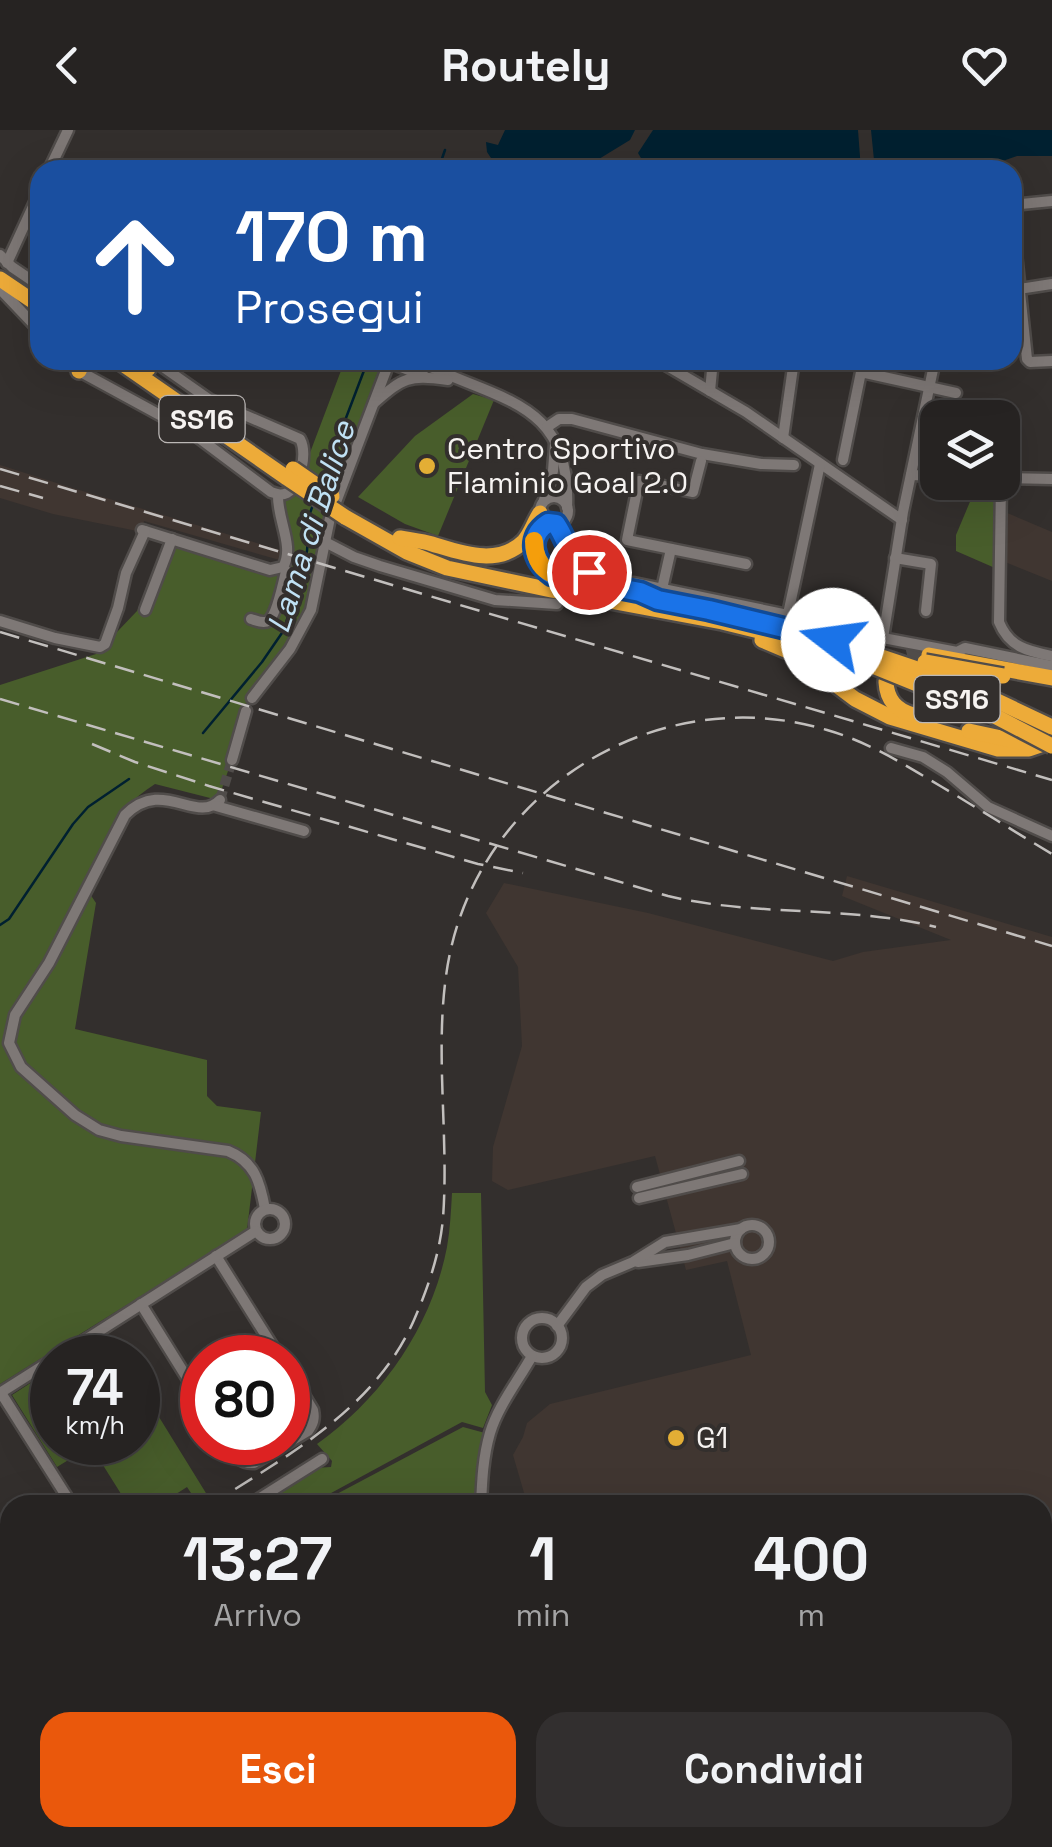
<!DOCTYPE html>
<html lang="it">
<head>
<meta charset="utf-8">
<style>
  body { margin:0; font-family:"Space Grotesk",sans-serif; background:#322f2f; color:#f1f3f6; height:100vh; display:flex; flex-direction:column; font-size:38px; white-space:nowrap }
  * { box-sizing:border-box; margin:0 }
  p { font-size:32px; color:#a4a4a5 }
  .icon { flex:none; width:55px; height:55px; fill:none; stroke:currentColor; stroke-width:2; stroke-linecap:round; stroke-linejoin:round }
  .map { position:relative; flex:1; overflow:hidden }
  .panel { position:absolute; left:0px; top:1365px; width:1052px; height:352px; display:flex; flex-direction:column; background:#262322; border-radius:30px 30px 0 0; box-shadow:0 10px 40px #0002,0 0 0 2px #424040 }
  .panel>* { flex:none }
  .banner { position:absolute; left:30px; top:30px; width:992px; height:210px; border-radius:30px; box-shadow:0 10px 40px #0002,0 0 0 2px #424040; background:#1a4fa0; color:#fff; overflow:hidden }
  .controls { position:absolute; left:920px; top:270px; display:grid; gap:20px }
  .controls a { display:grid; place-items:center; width:100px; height:100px; border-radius:20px; background:#262322; box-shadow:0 10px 40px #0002,0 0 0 2px #424040; font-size:50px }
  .speed { position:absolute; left:30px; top:1205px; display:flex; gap:20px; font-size:50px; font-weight:700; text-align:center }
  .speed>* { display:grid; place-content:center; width:130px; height:130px; border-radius:50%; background:#262322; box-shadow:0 10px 40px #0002,0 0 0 2px #424040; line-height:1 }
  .speed small { font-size:25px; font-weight:400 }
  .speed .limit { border:15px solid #d22; background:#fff; color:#111 }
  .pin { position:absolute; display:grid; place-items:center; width:85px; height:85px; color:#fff; margin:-42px; border:5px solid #fff; border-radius:50%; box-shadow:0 2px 10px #0007 }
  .me { position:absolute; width:110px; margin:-55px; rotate:285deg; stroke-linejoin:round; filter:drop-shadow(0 0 8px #0008) }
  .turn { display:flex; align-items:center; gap:35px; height:210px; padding:0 40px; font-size:45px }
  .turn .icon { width:130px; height:130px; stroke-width:2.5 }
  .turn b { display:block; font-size:70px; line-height:85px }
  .eta { display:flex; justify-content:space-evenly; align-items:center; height:170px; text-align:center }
  .eta b { font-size:60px; font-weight:600; line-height:70px }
  .action { display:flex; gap:20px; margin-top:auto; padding:20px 40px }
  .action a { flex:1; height:115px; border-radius:30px; background:#ea580c; color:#fff; font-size:40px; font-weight:600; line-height:115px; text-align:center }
  .action a+a { background:#322f2f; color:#f1f3f6 }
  header { display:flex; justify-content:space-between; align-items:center; height:130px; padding:0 40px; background:#262322; font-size:45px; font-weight:600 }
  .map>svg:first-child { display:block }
</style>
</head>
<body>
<header><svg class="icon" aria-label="back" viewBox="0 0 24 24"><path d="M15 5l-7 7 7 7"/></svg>Routely<svg class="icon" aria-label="heart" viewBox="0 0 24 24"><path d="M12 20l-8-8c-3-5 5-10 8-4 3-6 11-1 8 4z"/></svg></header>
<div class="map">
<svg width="1052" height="1717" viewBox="0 0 1052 1717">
  <rect width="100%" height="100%" fill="#332f2d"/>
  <g fill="#403631">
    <polygon points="0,335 66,356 287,422 283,431 144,391 142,402 53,384 0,368"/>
    <polygon points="1005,382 1052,402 1052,451 1005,432"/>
    <polygon points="847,746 1052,807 1052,1545 1043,1548 1042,1375 532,1375 527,1373 513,1325 523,1307 527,1293 550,1274 751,1225 727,1131 686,1140 655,1026 508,1060 492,1051 493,1017 522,916 518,837 486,783 504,753 648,783 833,831 863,822 951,810 842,766"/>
  </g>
  <g fill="#485d2b">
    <path d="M345 230H383L326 378 312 469 270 548 247 572 237 615 218 670 155 654C110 683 100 713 90 764L96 773 75 899 207 930V966L217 976 261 982 247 1100 0 1254V555L96 524 137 481 170 409 249 435 281 436 285 416 276 381 305 336Z"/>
    <polygon points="473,264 494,270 438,406 405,394 358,367 415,306"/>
    <polygon points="977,355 995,355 995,438 956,421 956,405"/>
    <path d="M452 1063H481L485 1262 492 1275 483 1298 462 1292 309 1375H261L315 1338 331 1337 332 1331 317 1314C382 1268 432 1196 447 1117 450 1100 451 1081 452 1063Z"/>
    <polygon points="52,1239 52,1312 138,1312 138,1253 209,1368 199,1375 187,1357 159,1375 128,1375 91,1316 57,1337 12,1265"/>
    <polygon points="463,1297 485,1303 479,1375 316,1375"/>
    <polygon points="401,1708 542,1708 544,1717 407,1717"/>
  </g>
  <g fill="#002030">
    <polygon points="505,0 635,0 630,10 594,32 596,38 608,34 610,40 521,40 498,28 491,28 487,22 486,12 498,15"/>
    <polygon points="653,0 858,0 861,40 652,40 645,35 638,23"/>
    <polygon points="871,0 1052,0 1052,26 1017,26 977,40 875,40"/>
  </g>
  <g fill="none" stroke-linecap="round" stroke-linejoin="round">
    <g stroke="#002030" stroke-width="2.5">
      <polyline points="438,40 445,20"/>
      <polyline points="322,351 368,230"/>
      <polyline points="203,603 262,532 284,500 307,421 310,383 314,372"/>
      <polyline points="0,795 9,789 73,694 88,677 129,649"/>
    </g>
    <polyline stroke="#504c4a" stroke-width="10" stroke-dasharray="10 5" stroke-linecap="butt" points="220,670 232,630"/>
    <path stroke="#504c4a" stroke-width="15" stroke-dasharray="15 8" stroke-linecap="butt" d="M889 539C898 525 913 524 929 525"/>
    <g stroke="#504c4a" stroke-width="15">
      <g id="minor">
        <polyline points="49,40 68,0"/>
        <polyline points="1012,75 1052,71"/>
        <polyline points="1012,85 1027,229 1030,232 1052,231"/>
        <polyline points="0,125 12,137 40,156"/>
        <polyline points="7,133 40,61"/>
        <polyline points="0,159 40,201"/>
        <polyline points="1013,160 1052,154"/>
        <path d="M66 230 79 241 191 302 271 362C277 364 281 366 287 363 302 354 307 322 300 309L210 270 153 230"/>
        <polyline points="393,230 396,235 424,246"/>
        <path d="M417 230C493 271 572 267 567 378"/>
        <polyline points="657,230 746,282 902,390"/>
        <polyline points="710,261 713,230"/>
        <path d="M374 273C404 247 408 245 448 250"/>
        <polyline points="547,297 559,289 572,289 702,324 761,334 794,335"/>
        <polyline points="783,308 794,230"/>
        <polyline points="843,330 861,242 956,263"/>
        <polyline points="701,331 693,362 639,351 627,410 746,434"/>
        <polyline points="911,345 938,346"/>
        <polyline points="1002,348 1052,349"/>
        <path d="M1001 352 999 492C1009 517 1027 521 1052 526"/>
        <circle cx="554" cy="381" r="14"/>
        <polyline points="544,370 553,341 555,314"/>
        <path d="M556 394C561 402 564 409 567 418 576 439 596 446 617 450"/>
        <polyline points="142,400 270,440 283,437"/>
        <polyline points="325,412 354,427 380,436 495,470 557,474"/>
        <polyline points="895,428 931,434 926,481"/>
        <polyline points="634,453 846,497 883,508 957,522 965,518 1052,536"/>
        <polyline points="662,459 671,419"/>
        <polyline points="145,480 172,409"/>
        <polyline points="788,484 820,334"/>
        <path d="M251 489C255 490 263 494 268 491 276 487 284 450 286 441L283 437C295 417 277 389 278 365"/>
        <polyline points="0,491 55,508 100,517 105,514 118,478 126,443 145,401"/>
        <polyline points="883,508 903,382 935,230"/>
        <polyline points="252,568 290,519 311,480 330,388 390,230"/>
        <polyline points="891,618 923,627 947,642 988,677 1052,706"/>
        <polyline points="232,630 246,581"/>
        <path d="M220 670C196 695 163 647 125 685L49 833 15 885 9 913 21 937 75 985 99 1000 121 1006 228 1021C255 1032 260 1052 265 1079"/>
        <polyline points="216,676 304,701"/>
        <polyline points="637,1057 739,1031"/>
        <polyline points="639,1068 742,1044"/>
        <circle cx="270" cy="1094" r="15"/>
        <circle cx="752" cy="1112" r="17"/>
        <polyline points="216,1126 280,1228"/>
        <polyline points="638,1132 688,1125 735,1113"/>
        <polyline points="141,1174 202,1272"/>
        <circle cx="542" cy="1208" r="20"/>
        <polyline points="557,1196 586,1157 602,1145 633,1132 665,1112 741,1099"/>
        <polyline points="57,1228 256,1101"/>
        <polyline points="0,1263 52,1230"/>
        <polyline points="1,1263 72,1375"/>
        <path d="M228 1312C235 1324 239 1334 254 1333L308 1301C313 1294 315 1289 313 1280L288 1239"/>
        <polyline points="249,1375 322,1329"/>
        <path d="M481 1375C482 1351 483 1327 490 1303 498 1276 518 1251 532 1226"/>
        <polyline points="0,1436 10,1452"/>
        <polyline points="0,1487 10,1480"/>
        <polyline points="0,1531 10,1524"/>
        <polyline points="1042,1553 1052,1551"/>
        <polyline points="0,1632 10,1626"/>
        <polyline points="87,1708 93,1717"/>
        <polyline points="392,1708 398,1717"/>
        <polyline points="548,1708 550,1717"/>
        <polyline points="583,1708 585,1717"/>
        <polyline points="918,1708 921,1717"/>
        <polyline points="279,1717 294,1708"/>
      </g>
    </g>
    <g stroke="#504c4a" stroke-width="20">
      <g id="highway">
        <polyline points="0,149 40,176"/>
        <polyline points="117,230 287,348"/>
        <polyline points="144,230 148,239"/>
        <polyline points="79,241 84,230"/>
        <polyline points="345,387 407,422 447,438 551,460 722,492 784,507 858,530"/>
        <polyline points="548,393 536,402 534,410 535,426 543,439 552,445 640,462 658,470"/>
        <path d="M400 408C411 410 422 411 432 414 462 423 498 437 524 411 531 403 534 392 540 383"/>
        <polyline points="763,492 805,501"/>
        <polyline points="762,510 795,524 855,569 890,587 998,619 1029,619 1052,611"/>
        <polyline points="929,525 1052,548"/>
        <path d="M886 552C887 570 896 580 913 585"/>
        <polyline points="969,601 1020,612"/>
      </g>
    </g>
    <use href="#minor" stroke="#7e7876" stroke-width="10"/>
    <use href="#highway" stroke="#edab39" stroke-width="15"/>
    <g stroke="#c2bfbd" stroke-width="2.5" stroke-dasharray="20 10" stroke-linecap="butt">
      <polyline points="0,339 1052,650"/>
      <polyline points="0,356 43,368"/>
      <polyline points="0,502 1052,816"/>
      <path d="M0 569 668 766C756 787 848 775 936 797"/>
      <polyline points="92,614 135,632 209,656 478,734 523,743"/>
      <path d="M210 1375C288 1325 375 1279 414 1190 428 1158 440 1123 443 1088 449 1008 435 926 446 846 470 665 654 548 827 600 869 612 905 635 942 657 979 679 1015 702 1052 724"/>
      <polyline points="0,1512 10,1506"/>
    </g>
    <g stroke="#504c4a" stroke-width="20" stroke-linecap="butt">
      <g id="highway-bridge">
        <polyline points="293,339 332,366"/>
        <polyline points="287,348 345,387"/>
        <polyline points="805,501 959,553 1052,597"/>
        <polyline points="858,530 991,584 1052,616"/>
        <polyline points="925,532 1003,546"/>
      </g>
    </g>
    <use href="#highway-bridge" stroke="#edab39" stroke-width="15"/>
  </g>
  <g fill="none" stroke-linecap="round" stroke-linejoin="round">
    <g stroke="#114b97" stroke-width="25">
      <path id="route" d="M589 442C566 426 570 415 556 394L548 393C526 407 533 431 552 445L640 462 658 470 709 480 833 510"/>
    </g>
    <use href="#route" stroke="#1a73e8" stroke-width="18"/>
    <path stroke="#f59e0b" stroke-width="18" d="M534 411C535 450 565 447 595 453"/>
  </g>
  <g fill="#e3ae35" stroke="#332f2d" stroke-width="4">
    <circle cx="427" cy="336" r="10"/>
    <circle cx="676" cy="1308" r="10"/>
  </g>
  <g text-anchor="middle" stroke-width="8" stroke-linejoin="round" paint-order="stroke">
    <g fill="#332f2d" stroke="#bcb8b6" stroke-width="2.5">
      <rect x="159.5" y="266" width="85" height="46" rx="8"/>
      <rect x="914.5" y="546" width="85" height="46" rx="8"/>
    </g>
    <g font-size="28" font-weight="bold" fill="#f6f3f1">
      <text x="202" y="299">SS16</text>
      <text x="957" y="579">SS16</text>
    </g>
    <g font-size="30" fill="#f6f3f1" stroke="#332f2d" text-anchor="start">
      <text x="447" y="329">Centro Sportivo<tspan x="447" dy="34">Flaminio Goal 2.0</tspan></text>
      <text x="696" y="1318">G1</text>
    </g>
    <g font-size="32" font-style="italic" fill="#c0e1f4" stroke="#332f2d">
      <text transform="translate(311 397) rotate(-72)" y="11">Lama di Balice</text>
    </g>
  </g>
</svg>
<div class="controls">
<a><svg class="icon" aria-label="layers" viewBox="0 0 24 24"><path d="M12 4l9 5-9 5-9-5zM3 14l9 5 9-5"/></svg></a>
</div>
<div class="speed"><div>74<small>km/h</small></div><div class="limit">80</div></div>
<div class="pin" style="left:589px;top:442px;background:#d93025"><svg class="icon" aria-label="arrive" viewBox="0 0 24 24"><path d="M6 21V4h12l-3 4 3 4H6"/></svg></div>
<svg class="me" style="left:833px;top:510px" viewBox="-20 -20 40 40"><circle r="19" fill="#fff"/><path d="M0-13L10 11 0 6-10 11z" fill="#1a73e8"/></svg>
<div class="banner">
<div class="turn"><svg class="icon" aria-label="ahead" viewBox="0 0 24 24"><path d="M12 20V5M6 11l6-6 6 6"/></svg><div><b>170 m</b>Prosegui</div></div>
</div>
<section class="panel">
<div class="eta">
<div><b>13:27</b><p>Arrivo</p></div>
<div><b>1</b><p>min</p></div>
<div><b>400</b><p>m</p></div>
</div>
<div class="action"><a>Esci</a><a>Condividi</a></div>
</section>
</div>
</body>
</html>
